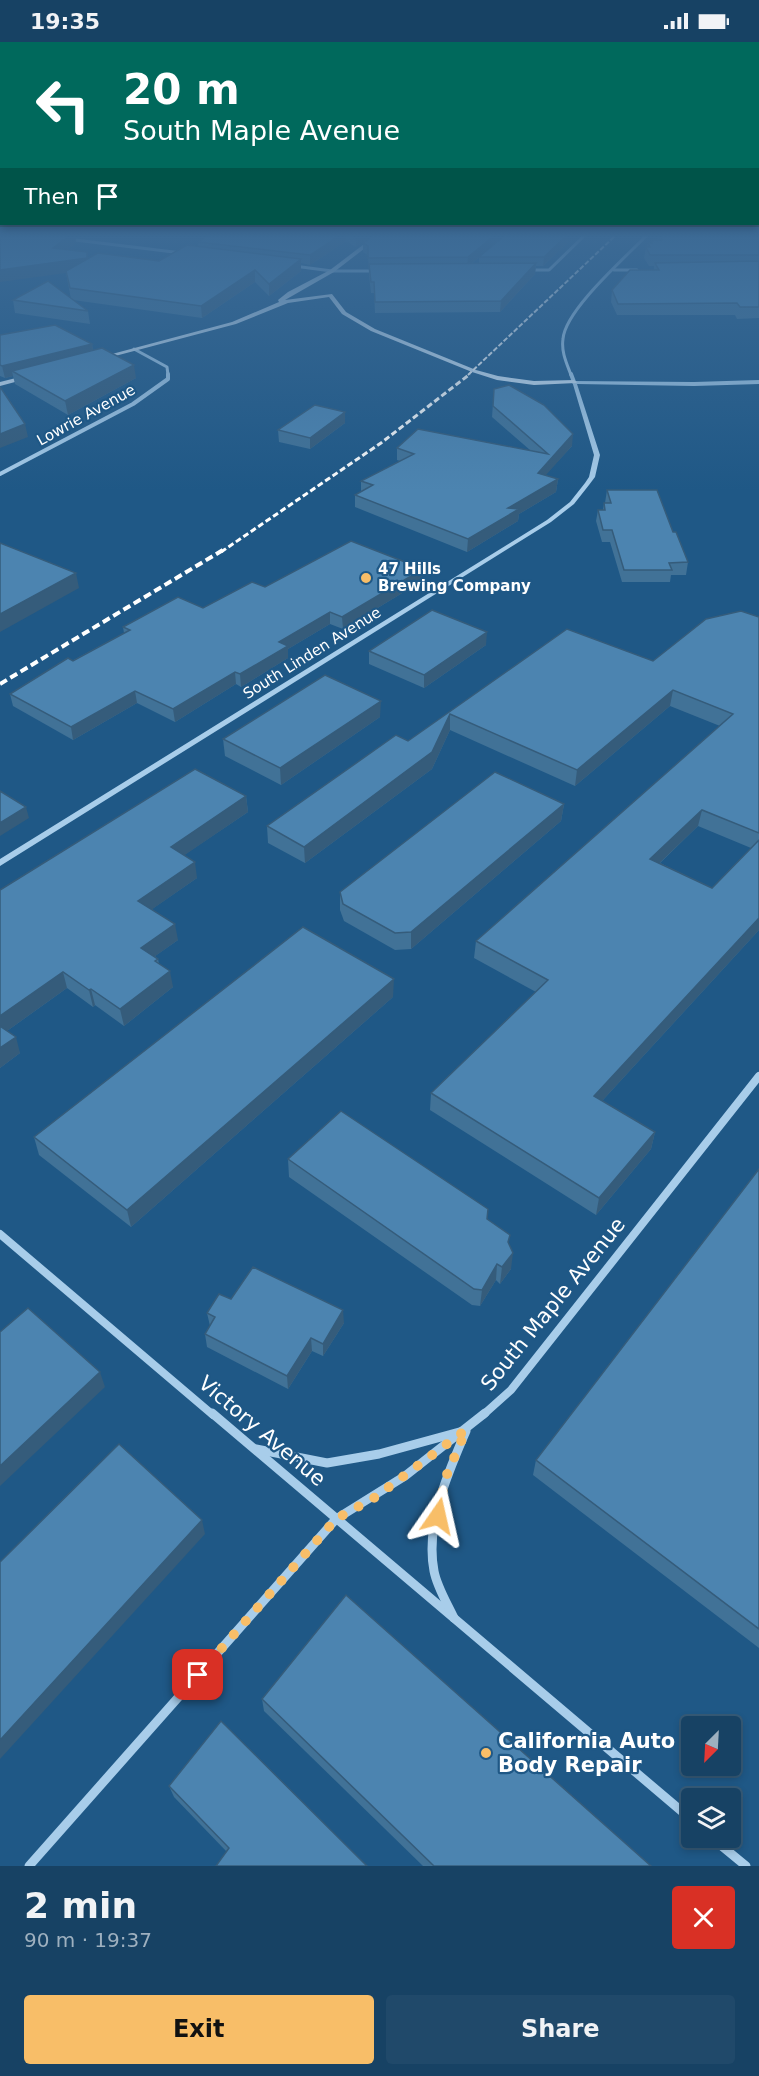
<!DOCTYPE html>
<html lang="en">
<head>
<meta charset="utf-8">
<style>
  body { margin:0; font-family:"DejaVu Sans",sans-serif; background:#20496a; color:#f1f3f6; height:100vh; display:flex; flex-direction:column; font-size:22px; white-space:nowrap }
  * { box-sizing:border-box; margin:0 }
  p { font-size:20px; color:#9eb0bf }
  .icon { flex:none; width:33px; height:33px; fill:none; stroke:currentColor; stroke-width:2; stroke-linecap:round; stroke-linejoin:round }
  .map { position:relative; height:1824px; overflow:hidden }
  .side { display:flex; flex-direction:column; background:#174264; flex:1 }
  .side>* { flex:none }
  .banner { position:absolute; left:0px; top:0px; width:759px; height:183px; box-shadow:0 3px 9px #0003,0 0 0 2px #365b78; background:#00695c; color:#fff; overflow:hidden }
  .needle { width:39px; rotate:204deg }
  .buttons { position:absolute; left:681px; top:1674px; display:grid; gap:12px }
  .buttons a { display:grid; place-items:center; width:60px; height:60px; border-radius:6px; background:#174264; box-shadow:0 3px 9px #0003,0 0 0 2px #365b78; font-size:30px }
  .pin { position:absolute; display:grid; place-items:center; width:51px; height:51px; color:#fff; margin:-26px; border-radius:12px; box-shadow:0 3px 9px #0006 }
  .me { position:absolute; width:66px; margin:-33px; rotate:11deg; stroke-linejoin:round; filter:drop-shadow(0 0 4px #0008) }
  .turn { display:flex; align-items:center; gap:21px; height:126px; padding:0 24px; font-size:27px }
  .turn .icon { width:78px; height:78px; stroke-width:2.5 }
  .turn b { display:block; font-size:42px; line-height:51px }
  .then { display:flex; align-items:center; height:57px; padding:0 24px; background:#0003; gap:12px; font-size:22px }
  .round { display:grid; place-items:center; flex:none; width:63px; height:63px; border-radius:6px; background:#20496a }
  .summary { display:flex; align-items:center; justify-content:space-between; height:102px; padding:0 24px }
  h1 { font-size:36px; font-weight:600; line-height:45px }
  .cta { display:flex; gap:12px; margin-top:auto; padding:12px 24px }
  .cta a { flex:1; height:69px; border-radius:6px; background:#f8be68; color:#111; font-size:24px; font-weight:600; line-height:69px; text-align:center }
  .cta a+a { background:#20496a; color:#f1f3f6 }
  .status { display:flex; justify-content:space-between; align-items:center; height:42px; padding:0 30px; background:#174264; direction:ltr }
  .status svg { height:16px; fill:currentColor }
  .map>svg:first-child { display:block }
</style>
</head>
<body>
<div class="status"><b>19:35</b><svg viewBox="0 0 49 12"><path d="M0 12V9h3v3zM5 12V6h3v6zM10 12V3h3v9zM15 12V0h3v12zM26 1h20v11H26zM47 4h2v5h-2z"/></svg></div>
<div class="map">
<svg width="759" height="1824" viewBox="0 0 759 1824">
  <rect width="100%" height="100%" fill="#1f5886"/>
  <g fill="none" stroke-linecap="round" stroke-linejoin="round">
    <g stroke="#a8cdea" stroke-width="3">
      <polyline points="67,197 182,211"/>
      <polyline points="294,224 332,229 376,229"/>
      <polyline points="528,228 549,228 585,193"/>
      <polyline points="614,228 637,228"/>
      <polyline points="134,307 167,325 168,333"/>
      <path d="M571 333C567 322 561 310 563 297 565 268 626 215 647 193"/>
    </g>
    <g stroke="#a8cdea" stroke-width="4">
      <polyline points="571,332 574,340"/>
      <polyline points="0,432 133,362 168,337 168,332"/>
    </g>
    <g stroke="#a8cdea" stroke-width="8">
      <polyline points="0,1192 213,1373"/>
      <polyline points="483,1373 511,1348 759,1034"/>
    </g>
    <g stroke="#a8cdea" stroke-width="9">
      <polyline points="212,1371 692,1778"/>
      <polyline points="256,1407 327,1421 379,1412 463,1389"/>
      <path d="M454 1576C447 1561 437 1545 434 1529 425 1482 448 1431 466 1389"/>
      <polyline points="712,1796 746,1824"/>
      <polyline points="29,1824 336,1477 405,1434 485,1371"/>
    </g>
    <polygon fill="#a8cdea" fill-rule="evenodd" points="759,338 759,342 694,344 577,342 600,413 595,435 589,443 574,462 551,480 0,824 0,817 547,478 570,460 585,441 589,435 594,413 572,339 694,340"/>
    <g fill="#d3e7f8" fill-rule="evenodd">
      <polygon points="376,193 382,193 334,230 285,258 332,252 346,270 375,287 476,328 498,334 534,339 574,338 577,340 576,341 534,343 497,338 472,330 371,289 342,272 329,255 288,261 236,282 100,318 97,316 232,280 279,260 278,258 288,250 330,228"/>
      <polygon points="28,333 31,335 30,336 0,344 0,340"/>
    </g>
    <polyline stroke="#fff" stroke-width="2" stroke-dasharray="5 2" stroke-linecap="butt" points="468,333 616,193"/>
    <polyline stroke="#fff" stroke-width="3" stroke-dasharray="6 3" stroke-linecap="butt" points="221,510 381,401 470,332"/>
    <polyline stroke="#fff" stroke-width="4" stroke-dasharray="8 4" stroke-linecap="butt" points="0,642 223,508"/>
  </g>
  <g fill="#417297" fill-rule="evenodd">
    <polygon points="0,193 75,193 76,201 67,208 87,210 88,217 159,219 198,205 198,200 209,193 372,193 356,205 346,199 310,223 301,221 301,229 269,254 255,240 202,276 73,258 88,269 90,282 15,271 13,258 71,257 66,231"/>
    <path d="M576 193 543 224H536L535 232 500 270 375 271 374 251H371L369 233 368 213 363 210V201ZM494 203 479 215V222H471Z"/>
    <polygon points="658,193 759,193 759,276 737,277 735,273 617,273 611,260 612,248 654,228 654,224 649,224 644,216 646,205 647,205 648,201 650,201 651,198 657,198"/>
    <polygon points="0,293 92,302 93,309 136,336 68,373 15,342 13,334 5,336 0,334"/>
    <polygon points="494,347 572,404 545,433 558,437 556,450 519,472 518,479 467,510 355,465 355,453 361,450 361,439 400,419 397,418 397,406 530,408 492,375"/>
    <polygon points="345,370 345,381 310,407 279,400 278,388"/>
    <polygon points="607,448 673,490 688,520 686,533 671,533 670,540 622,540 610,500 602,500 596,479 598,468 603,468 604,461 605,461"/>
    <polygon points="422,539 343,587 330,582 288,607 288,616 241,645 236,642 175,680 137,661 73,698 13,664 10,652 124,591 123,585 203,566 265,545"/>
    <path d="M759 575V888L602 1059 655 1090 651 1107 596 1173 430 1068 431 1051 536 950 474 916 476 899 720 684 670 664 575 744 450 688 432 727 305 821 268 801 267 784 408 699 567 587 653 619ZM698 784 751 806 712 846 660 821Z"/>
    <polygon points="486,603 424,646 369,622 369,609"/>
    <polygon points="380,675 281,743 225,714 223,697"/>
    <polygon points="246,754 248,770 184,813 197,836 152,867 178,898 155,914 158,917 159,922 173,945 124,984 95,963 93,965 67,946 7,989 20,1011 0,1026 0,848"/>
    <polygon points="564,762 561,779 411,907 395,908 344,879 340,868 340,850"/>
    <polygon points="393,955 131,1185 39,1113 34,1095"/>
    <polygon points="288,1117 487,1177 509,1203 511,1227 500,1242 496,1238 480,1264 472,1263 289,1135"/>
    <polygon points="759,1127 759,1606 533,1433 536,1418"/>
    <polygon points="231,1257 344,1281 323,1314 312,1309 288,1347 207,1305 205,1292 210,1284 207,1271"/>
    <polygon points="262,1657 651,1824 423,1824 264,1669"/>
    <polygon points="169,1744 367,1824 227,1810 174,1755"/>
  </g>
  <g fill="#355c7b">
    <polygon points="70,193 75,193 76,201 55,217 53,206"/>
    <polygon points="340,193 346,193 346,199 310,223 310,213"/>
    <polygon points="360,193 372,193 356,205 356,196"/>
    <polygon points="495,193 506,193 467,225 468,215"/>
    <polygon points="567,193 576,193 543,224 544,215"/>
    <polygon points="87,210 88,228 0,240 0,228"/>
    <polygon points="301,217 301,229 269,254 269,242"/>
    <polygon points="536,221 535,232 500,270 501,259"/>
    <polygon points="255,228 255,240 202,276 201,264"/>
    <polygon points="92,302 94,314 12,329 13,334 5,336 2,324"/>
    <polygon points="134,323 136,336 68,373 65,359"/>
    <polygon points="345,370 345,381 310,407 310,396"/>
    <polygon points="25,382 28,395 0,406 0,392"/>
    <polygon points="573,392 572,404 537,443 538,431"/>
    <polygon points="558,437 556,450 519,472 518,479 467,510 468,497 508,466"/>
    <polygon points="423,527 422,539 343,587 342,575"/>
    <polygon points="76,531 79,546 0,590 0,572"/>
    <polygon points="330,570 330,582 288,607 288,616 241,645 240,632 279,600"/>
    <polygon points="487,590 486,603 424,646 424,633"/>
    <polygon points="235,630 236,642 175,680 173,667"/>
    <polygon points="673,648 670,664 575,744 577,728"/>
    <polygon points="135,649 137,661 73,698 71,685"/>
    <polygon points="381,659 380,675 281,743 280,726"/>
    <polygon points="450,672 450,688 432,727 305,821 304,805"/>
    <polygon points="246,754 248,770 173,821 171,805"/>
    <polygon points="564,762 561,779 411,907 411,890"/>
    <polygon points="26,765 29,776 0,794 0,781"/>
    <polygon points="702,768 698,784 647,833 650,817"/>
    <polygon points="195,820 197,836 141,875 138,859"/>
    <polygon points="759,876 759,888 591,1071 594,1054"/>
    <polygon points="175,882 178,898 144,922 141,906"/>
    <polygon points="170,929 173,945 124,984 120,967"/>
    <polygon points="63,930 67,946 0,994 0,974"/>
    <polygon points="394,937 393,955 131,1185 127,1168"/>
    <polygon points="91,947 95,963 93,965 89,948"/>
    <polygon points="16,995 20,1011 0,1026 0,1006"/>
    <polygon points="655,1090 651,1107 596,1173 599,1156"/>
    <polygon points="513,1211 511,1227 500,1242 502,1225"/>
    <polygon points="497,1222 496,1238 480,1264 482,1248"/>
    <polygon points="343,1268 344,1281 323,1314 323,1302"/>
    <polygon points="311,1296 312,1309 288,1347 287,1334"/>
    <polygon points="100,1330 105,1345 0,1444 0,1424"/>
    <polygon points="202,1478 205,1492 0,1717 0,1698"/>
  </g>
  <g fill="#4c84b0" stroke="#355c7b" stroke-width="1.5">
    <polygon points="0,193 70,193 53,206 87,210 87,216 0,228"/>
    <polygon points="209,193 340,193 310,213 198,200"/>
    <polygon points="351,193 360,193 356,196"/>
    <polygon points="374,193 495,193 468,215 368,216 368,204 363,201"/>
    <polygon points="505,193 567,193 544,215 479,215"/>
    <polygon points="660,193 759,193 759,213 650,213 646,205 650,205 648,201 652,201 651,198 662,198"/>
    <polygon points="187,203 301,217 269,242 255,228 201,264 70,246 66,229 98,211 159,219"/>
    <polygon points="759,219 759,265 740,265 737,261 618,262 612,248 630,228 659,228 655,221"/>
    <polygon points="536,221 501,259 375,260 374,240 371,240 369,222"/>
    <polygon points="48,239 88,269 13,258"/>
    <polygon points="55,283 92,302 2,324 0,323 0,293"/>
    <polygon points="102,306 134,323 65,359 12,329"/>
    <polygon points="509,343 544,363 573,392 538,431 558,437 508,466 519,467 468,497 355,453 373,443 361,439 414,412 397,406 418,387 548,412 493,364 494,347"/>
    <polygon points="0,345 25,382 0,392"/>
    <polygon points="315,363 345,370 310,396 278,388"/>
    <polygon points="607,448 657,448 673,490 676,490 688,520 669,521 672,528 624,528 612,488 603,488 598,468 605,468 604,461 611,461"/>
    <polygon points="351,499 423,527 342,575 330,570 279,600 288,604 240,632 235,630 173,667 135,649 71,685 10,652 68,616 73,619 130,588 123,585 178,555 203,566 252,540 265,545"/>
    <polygon points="0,501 76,531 0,572"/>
    <polygon points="432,568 487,590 424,633 369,609"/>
    <polygon points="741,569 759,575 759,791 702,768 650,817 712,846 759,798 759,876 594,1054 655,1090 599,1156 431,1051 548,938 476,899 733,672 673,648 577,728 450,672 432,710 304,805 267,784 396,693 408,699 567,587 653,619 706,577"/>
    <polygon points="325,633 381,659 280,726 223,697"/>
    <polygon points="195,727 246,754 171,805 195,820 138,859 175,882 141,906 158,917 155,919 170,929 120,967 91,947 89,948 63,930 0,974 0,848"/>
    <polygon points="495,730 564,762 411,890 395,891 343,862 340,850"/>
    <polygon points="0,749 26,765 0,781"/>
    <polygon points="303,885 394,937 127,1168 34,1095"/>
    <polygon points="0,984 16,995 0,1006"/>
    <polygon points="341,1069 488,1167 487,1177 510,1193 508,1200 513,1211 502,1225 497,1222 482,1248 474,1247 288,1117"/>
    <polygon points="759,1127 759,1587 536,1418"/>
    <polygon points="253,1225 343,1268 323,1302 311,1296 287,1334 205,1292 215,1275 207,1271 219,1252 231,1257"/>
    <polygon points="28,1266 100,1330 0,1424 0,1290"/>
    <polygon points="119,1402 202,1478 0,1698 0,1520"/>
    <polygon points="346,1553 651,1824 434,1824 262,1657"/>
    <polygon points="221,1679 367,1824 216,1824 229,1806 169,1744"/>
  </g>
  <linearGradient id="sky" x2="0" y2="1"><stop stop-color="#11304a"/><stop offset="0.43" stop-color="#3c6a95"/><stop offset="1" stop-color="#3c6a95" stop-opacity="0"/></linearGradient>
  <rect width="759" height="449" fill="url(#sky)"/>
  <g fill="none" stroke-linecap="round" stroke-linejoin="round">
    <polyline stroke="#f8be68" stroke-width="10" stroke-dasharray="0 18" points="198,1633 336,1477 374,1456 466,1388 445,1437 438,1474"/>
  </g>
  <g fill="#f8be68" stroke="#1f5886" stroke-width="2">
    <circle cx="366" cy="536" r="6"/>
    <circle cx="486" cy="1711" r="6"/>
  </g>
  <g text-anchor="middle" stroke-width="4.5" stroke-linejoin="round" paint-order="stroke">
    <g font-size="15" fill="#fff" stroke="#1f5886">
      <text transform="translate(86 373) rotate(-29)" y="5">Lowrie Avenue</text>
      <text transform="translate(312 611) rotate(-32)" y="5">South Linden Avenue</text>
    </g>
    <g font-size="15" font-weight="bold" fill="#fff" stroke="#1f5886" text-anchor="start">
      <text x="378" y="532">47 Hills<tspan x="378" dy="17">Brewing Company</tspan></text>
    </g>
    <g font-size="21" fill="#fff" stroke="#1f5886">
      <text transform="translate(553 1262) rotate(-51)" y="7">South Maple Avenue</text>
      <text transform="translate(262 1389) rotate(40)" y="7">Victory Avenue</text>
    </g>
    <g font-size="21" font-weight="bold" fill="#fff" stroke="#1f5886" text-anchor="start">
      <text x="498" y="1706">California Auto<tspan x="498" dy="24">Body Repair</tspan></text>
    </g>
  </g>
</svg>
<div class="buttons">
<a><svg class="needle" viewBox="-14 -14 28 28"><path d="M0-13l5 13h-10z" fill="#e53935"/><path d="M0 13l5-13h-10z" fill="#9eb0bf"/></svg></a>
<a><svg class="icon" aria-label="layers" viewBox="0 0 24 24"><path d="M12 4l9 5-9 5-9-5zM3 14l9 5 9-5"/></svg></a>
</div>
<div class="pin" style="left:198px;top:1633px;background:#d93025"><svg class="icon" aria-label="arrive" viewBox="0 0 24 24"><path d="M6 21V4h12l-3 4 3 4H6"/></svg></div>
<svg class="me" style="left:438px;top:1474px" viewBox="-20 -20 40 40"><path d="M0-17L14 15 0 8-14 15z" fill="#f8be68" stroke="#fff" stroke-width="4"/></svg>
<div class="banner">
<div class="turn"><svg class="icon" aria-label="left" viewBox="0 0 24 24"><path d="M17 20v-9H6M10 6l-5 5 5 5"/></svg><div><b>20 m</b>South Maple Avenue</div></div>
<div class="then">Then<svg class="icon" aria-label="arrive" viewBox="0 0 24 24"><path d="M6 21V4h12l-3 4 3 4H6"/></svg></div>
</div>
</div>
<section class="side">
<div class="summary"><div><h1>2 min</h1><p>90 m · 19:37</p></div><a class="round" style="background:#d93025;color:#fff"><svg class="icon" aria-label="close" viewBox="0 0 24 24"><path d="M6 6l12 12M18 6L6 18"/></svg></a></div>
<div class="cta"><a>Exit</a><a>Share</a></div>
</section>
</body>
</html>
